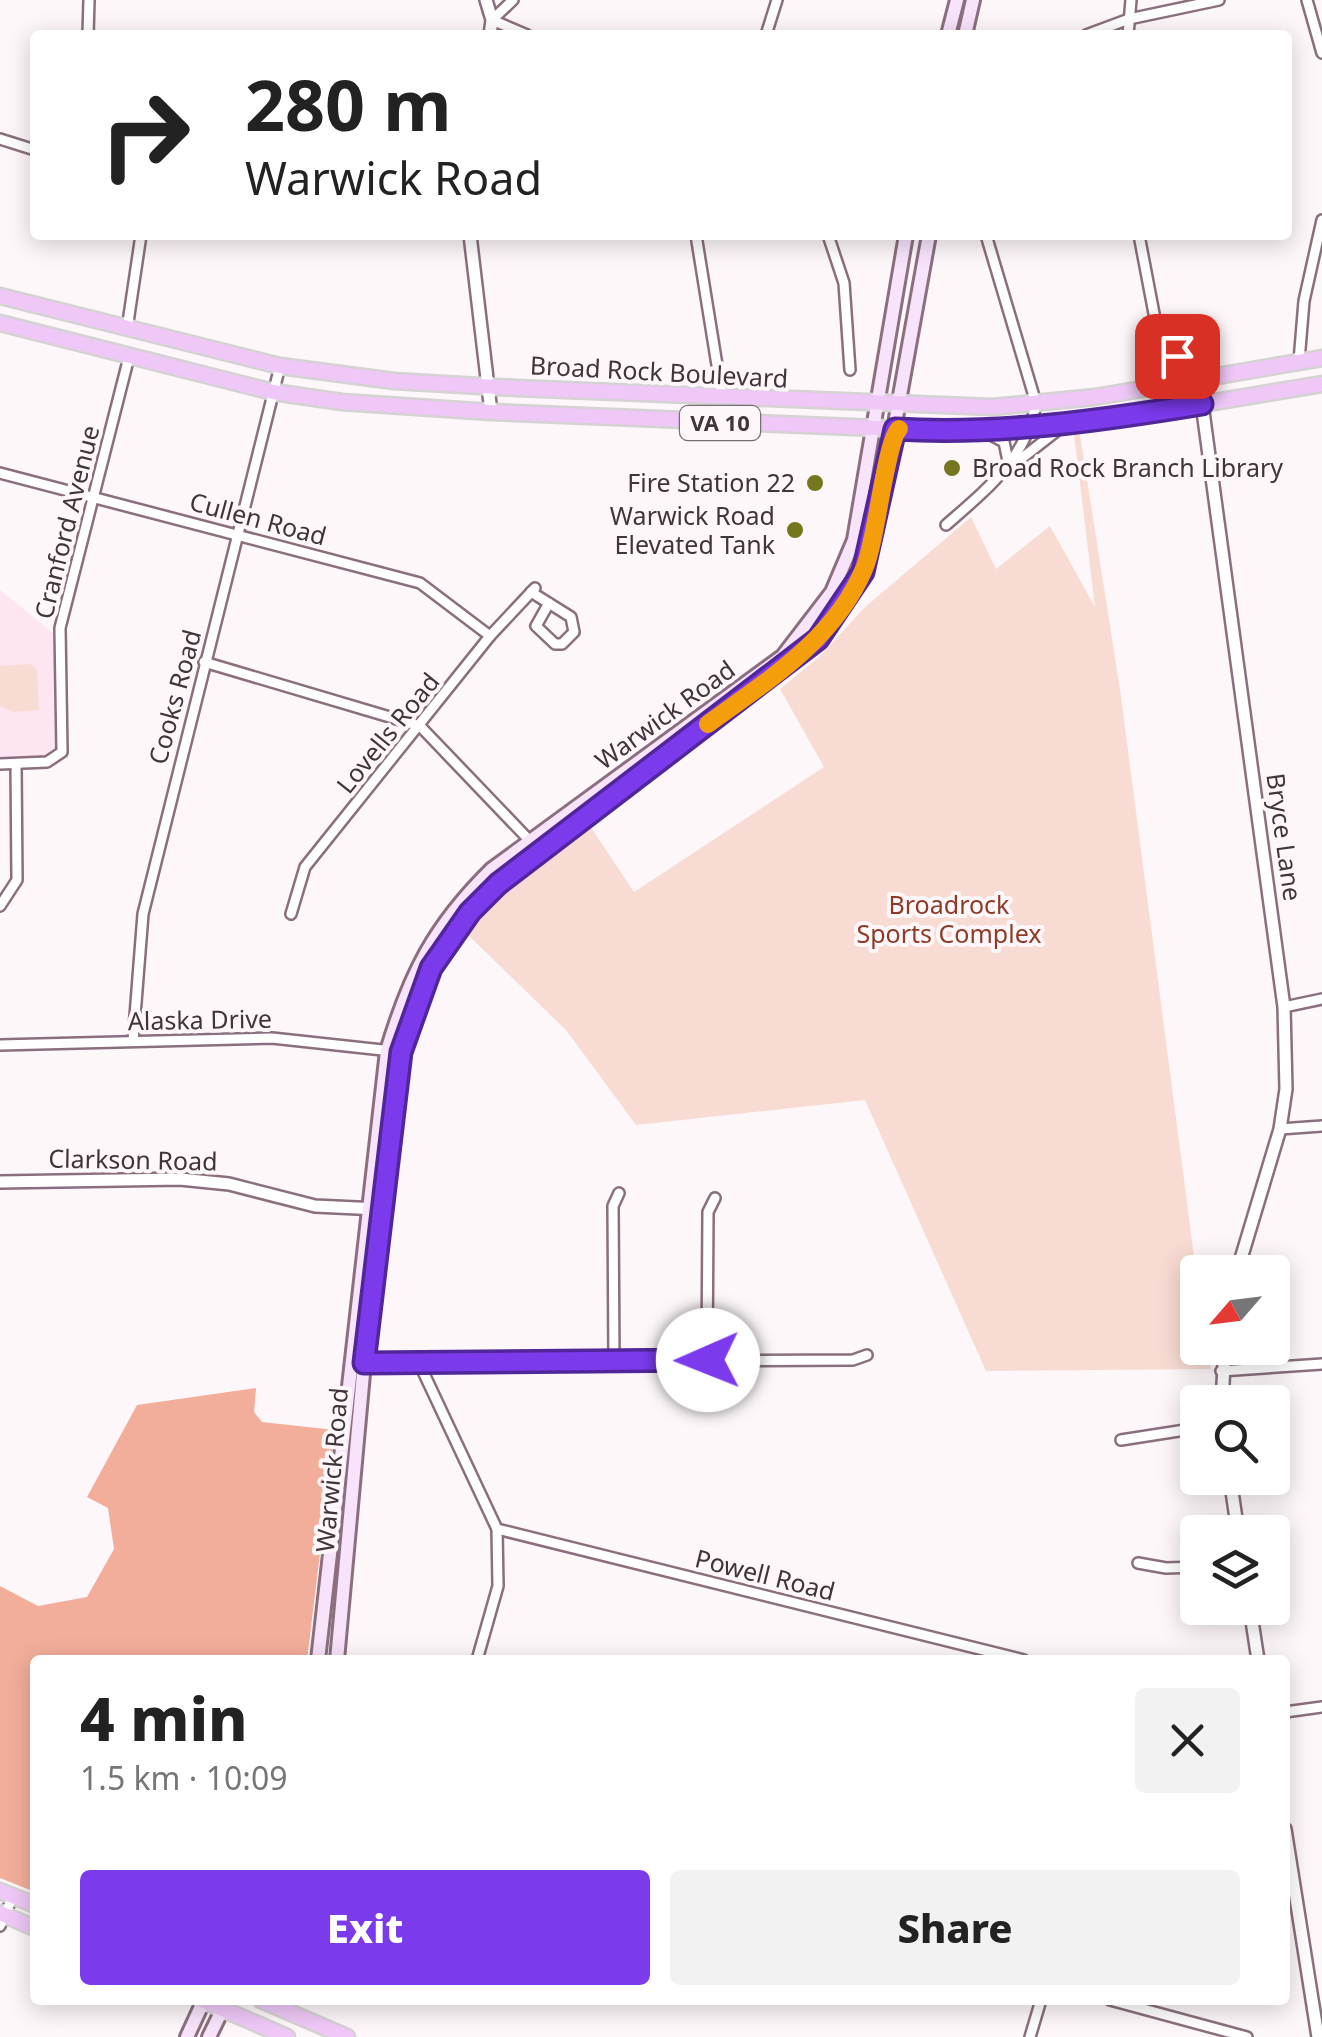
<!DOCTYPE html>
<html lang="en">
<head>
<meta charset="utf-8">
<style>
  body { margin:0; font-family:"Noto Sans",sans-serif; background:#f2f2f2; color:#222; height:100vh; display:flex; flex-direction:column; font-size:38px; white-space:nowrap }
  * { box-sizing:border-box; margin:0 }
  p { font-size:32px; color:#767676 }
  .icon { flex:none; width:55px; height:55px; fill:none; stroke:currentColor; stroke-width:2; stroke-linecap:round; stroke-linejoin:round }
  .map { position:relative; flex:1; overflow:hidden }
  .sheet { position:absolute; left:30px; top:1655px; width:1260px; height:350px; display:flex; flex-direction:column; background:#fff; border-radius:10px; box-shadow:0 5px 25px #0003 }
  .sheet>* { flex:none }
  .guide { position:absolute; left:30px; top:30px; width:1262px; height:210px; border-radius:10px; box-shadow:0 5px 25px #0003; background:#fff; color:#222; overflow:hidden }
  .needle { width:65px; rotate:242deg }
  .controls { position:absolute; left:1180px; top:1255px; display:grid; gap:20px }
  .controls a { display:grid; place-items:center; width:110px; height:110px; border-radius:10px; background:#fff; box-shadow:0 5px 25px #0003; font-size:50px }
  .pin { position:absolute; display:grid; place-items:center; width:85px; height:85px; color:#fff; margin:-42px; border-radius:20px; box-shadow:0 5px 15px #0006 }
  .me { position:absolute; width:110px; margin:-55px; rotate:269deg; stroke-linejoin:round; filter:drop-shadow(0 0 8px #0008) }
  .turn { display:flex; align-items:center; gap:35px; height:210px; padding:0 50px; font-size:45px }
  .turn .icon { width:130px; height:130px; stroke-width:2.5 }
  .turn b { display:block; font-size:70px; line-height:85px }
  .round { display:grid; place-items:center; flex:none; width:105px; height:105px; border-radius:10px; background:#f2f2f2 }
  .headline { display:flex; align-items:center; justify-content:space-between; height:170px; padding:0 50px }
  h1 { font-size:60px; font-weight:800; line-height:75px }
  .action { display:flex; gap:20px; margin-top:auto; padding:20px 50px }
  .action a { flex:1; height:115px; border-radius:10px; background:#7c3aed; color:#fff; font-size:40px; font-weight:800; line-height:115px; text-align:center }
  .action a+a { background:#f2f2f2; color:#222 }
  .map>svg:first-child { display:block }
</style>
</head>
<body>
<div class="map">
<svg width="1322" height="2037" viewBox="0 0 1322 2037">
  <rect width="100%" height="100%" fill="#fdf7fa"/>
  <polygon fill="#fde5f1" points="0,590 53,633 61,737 57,751 43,759 0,760"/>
  <g fill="#f8dcd4">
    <polygon points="1074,434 1080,435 1120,689 1197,1279 1198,1348 1206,1348 1211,1369 986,1371 865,1100 636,1125 566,1030 465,932 513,881 590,826 634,892 824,767 780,689 820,656 864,608 971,517 996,569 1050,526 1095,607"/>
    <polygon points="31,664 37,670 39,710 13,712 0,706 0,666"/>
  </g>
  <polygon fill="#f3ae9b" points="256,1388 254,1412 262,1422 335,1430 307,1660 35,1660 35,1892 0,1878 0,1586 38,1606 87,1597 114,1549 108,1508 87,1497 137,1405"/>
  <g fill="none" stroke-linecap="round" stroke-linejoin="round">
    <g stroke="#8b6f7e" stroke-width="14">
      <g id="minor">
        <polyline points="513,0 492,20 527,35"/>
        <polyline points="1307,0 1322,53"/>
        <polyline points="88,35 89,0"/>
        <polyline points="766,35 777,0"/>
        <polyline points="1086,35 1129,19 1219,0"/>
        <polyline points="1128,35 1131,0"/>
        <polyline points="0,139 35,150"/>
        <polyline points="696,235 722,396"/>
        <polyline points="828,235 844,283 850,370"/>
        <polyline points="1139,235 1156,324 1186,369 1202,404"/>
        <polyline points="127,329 141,235"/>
        <polyline points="1299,361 1304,301 1322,220"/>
        <polyline points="987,433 1004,442 1008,461"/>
        <polyline points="1008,469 1063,426"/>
        <polyline points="0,473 420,583 490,636"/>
        <path d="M946 525C986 490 1027 458 1036 403L986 235"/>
        <polyline points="531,592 571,617 574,632 562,644 555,644 536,626 549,603"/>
        <polyline points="204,662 420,726 532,843"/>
        <polyline points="0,764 47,762 62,752 60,628 129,357"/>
        <polyline points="0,906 17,880 16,764"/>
        <polyline points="291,914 305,867 490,636 535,588"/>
        <polyline points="1284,1007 1322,999"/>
        <polyline points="133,1041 143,914 280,366"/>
        <polyline points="0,1045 272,1038 401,1052"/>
        <polyline points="1280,1129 1322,1126"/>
        <polyline points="707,1360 708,1212 715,1198"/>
        <polyline points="614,1362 613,1206 619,1193"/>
        <polyline points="361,1363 853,1360 867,1355"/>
        <polyline points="419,1363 497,1529 498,1586 477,1660"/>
        <polyline points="1221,1371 1322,1364"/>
        <polyline points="1121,1440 1198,1428"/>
        <polyline points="497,1529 1024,1660"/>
        <polyline points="1138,1563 1166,1568 1198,1567"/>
        <polyline points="1285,1712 1322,1707"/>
        <polyline points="0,1926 13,1896"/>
        <polyline points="1110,2000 1247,2037"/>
        <polyline points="1030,2037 1041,2000"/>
      </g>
    </g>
    <g stroke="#8b6f7e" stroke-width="16">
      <g id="tertiary">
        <polyline points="486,0 492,20 490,35"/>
        <polyline points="470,235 491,412"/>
        <polyline points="1202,404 1284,1007 1286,1089 1280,1129 1237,1272"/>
        <polyline points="0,1182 180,1179 229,1184 315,1206 378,1209"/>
        <polyline points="1222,1402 1225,1348"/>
        <polyline points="1230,1478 1238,1532"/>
        <polyline points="1250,1608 1258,1660"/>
        <polyline points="1285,1829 1318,2037"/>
      </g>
    </g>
    <g stroke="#8b6f7e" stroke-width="18">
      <g id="secondary">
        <polyline points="948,35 957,0"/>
        <polyline points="965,35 973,0"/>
        <path d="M318 1660 387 1051C410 974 434 926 492 869L783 656 832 592 854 540 906 235"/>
        <polyline points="337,1660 364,1363 401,1052 418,996 445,946 498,884 818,639 863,572 875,534 929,235"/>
        <polyline points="187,2037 204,2000"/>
        <polyline points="209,2037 227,2000"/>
      </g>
    </g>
    <g stroke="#d5d2d4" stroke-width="19">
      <g id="primary">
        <polyline points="0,296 280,366 394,381 516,388 992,407 1095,397 1322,358"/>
        <polyline points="0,323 273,392 342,402 491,412 974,432 1094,422 1322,384"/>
        <polyline points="0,1891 35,1905"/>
        <polyline points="0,1913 35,1928"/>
        <polyline points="202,2000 287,2037"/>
        <polyline points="261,2000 347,2037"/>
      </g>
    </g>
    <use href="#minor" stroke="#fff" stroke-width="9"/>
    <use href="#tertiary" stroke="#fff" stroke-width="11"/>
    <use href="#secondary" stroke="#f7e4fb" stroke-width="12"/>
    <use href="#primary" stroke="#efc8f7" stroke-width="14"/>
  </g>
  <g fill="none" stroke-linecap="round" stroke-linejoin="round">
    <g stroke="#51269a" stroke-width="25">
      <path id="route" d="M708 1360 364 1363 401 1052 431 968 470 912 498 884 818 639 863 572 895 429C999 435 1099 421 1202 404L1177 356"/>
    </g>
    <use href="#route" stroke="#7c3aed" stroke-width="18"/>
    <path stroke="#f59e0b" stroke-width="18" d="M708 724C768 680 834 640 864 569 877 540 885 443 899 429"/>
  </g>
  <g fill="#75761d" stroke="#fdf7fa" stroke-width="4">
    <circle cx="952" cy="468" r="10"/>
    <circle cx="815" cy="483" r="10"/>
    <circle cx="795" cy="530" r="10"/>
  </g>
  <g text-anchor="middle" stroke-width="8" stroke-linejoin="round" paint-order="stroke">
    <rect fill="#fdf7fa" stroke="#796e74" stroke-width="2.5" x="680" y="406" width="80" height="34" rx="8"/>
    <g font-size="22" font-weight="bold" fill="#41343b">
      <text x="720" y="431">VA 10</text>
    </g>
    <g font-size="25" fill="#41343b" stroke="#fdf7fa">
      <text transform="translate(659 372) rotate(3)" y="9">Broad Rock Boulevard</text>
      <text transform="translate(258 519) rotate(15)" y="9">Cullen Road</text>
      <text transform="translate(67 522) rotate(-76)" y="9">Cranford Avenue</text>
      <text transform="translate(175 697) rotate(-75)" y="9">Cooks Road</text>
      <text transform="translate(665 715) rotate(-36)" y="9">Warwick Road</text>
      <text transform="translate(388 733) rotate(-51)" y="9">Lovells Road</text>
      <text transform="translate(1284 837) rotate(82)" y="9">Bryce Lane</text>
      <text transform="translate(200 1020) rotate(-1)" y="9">Alaska Drive</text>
      <text transform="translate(133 1160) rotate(1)" y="9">Clarkson Road</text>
      <text transform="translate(332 1470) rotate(-85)" y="9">Warwick Road</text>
      <text transform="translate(765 1575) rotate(14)" y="9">Powell Road</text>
    </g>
    <g font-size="25" fill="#41343b" stroke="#fdf7fa" text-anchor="end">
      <text x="972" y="477" text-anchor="start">Broad Rock Branch Library</text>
      <text x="795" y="492">Fire Station 22</text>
      <text x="775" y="525">Warwick Road<tspan x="775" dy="29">Elevated Tank</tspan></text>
    </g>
    <g font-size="25" fill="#8d3b26" stroke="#fdf7fa">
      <text x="949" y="914">Broadrock<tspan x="949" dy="29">Sports Complex</tspan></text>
    </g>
  </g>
</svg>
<div class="controls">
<a><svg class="needle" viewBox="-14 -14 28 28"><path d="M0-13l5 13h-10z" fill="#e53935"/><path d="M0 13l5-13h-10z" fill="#767676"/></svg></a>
<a><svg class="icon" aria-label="search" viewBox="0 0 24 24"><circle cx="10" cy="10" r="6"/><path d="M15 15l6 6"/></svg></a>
<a><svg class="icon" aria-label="layers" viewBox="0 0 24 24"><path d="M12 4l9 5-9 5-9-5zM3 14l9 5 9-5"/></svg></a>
</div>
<div class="pin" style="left:1177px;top:356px;background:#d93025"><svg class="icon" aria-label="arrive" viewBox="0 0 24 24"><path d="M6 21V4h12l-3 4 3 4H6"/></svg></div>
<svg class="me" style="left:708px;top:1360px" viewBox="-20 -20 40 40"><circle r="19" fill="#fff"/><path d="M0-13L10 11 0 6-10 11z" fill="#7c3aed"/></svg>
<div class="guide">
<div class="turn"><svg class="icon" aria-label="right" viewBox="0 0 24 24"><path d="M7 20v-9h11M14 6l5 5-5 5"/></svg><div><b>280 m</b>Warwick Road</div></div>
</div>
<section class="sheet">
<div class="headline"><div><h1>4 min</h1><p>1.5 km · 10:09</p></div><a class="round"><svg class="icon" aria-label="close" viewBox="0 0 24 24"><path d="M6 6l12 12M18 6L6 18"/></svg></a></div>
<div class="action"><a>Exit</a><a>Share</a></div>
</section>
</div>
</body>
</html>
